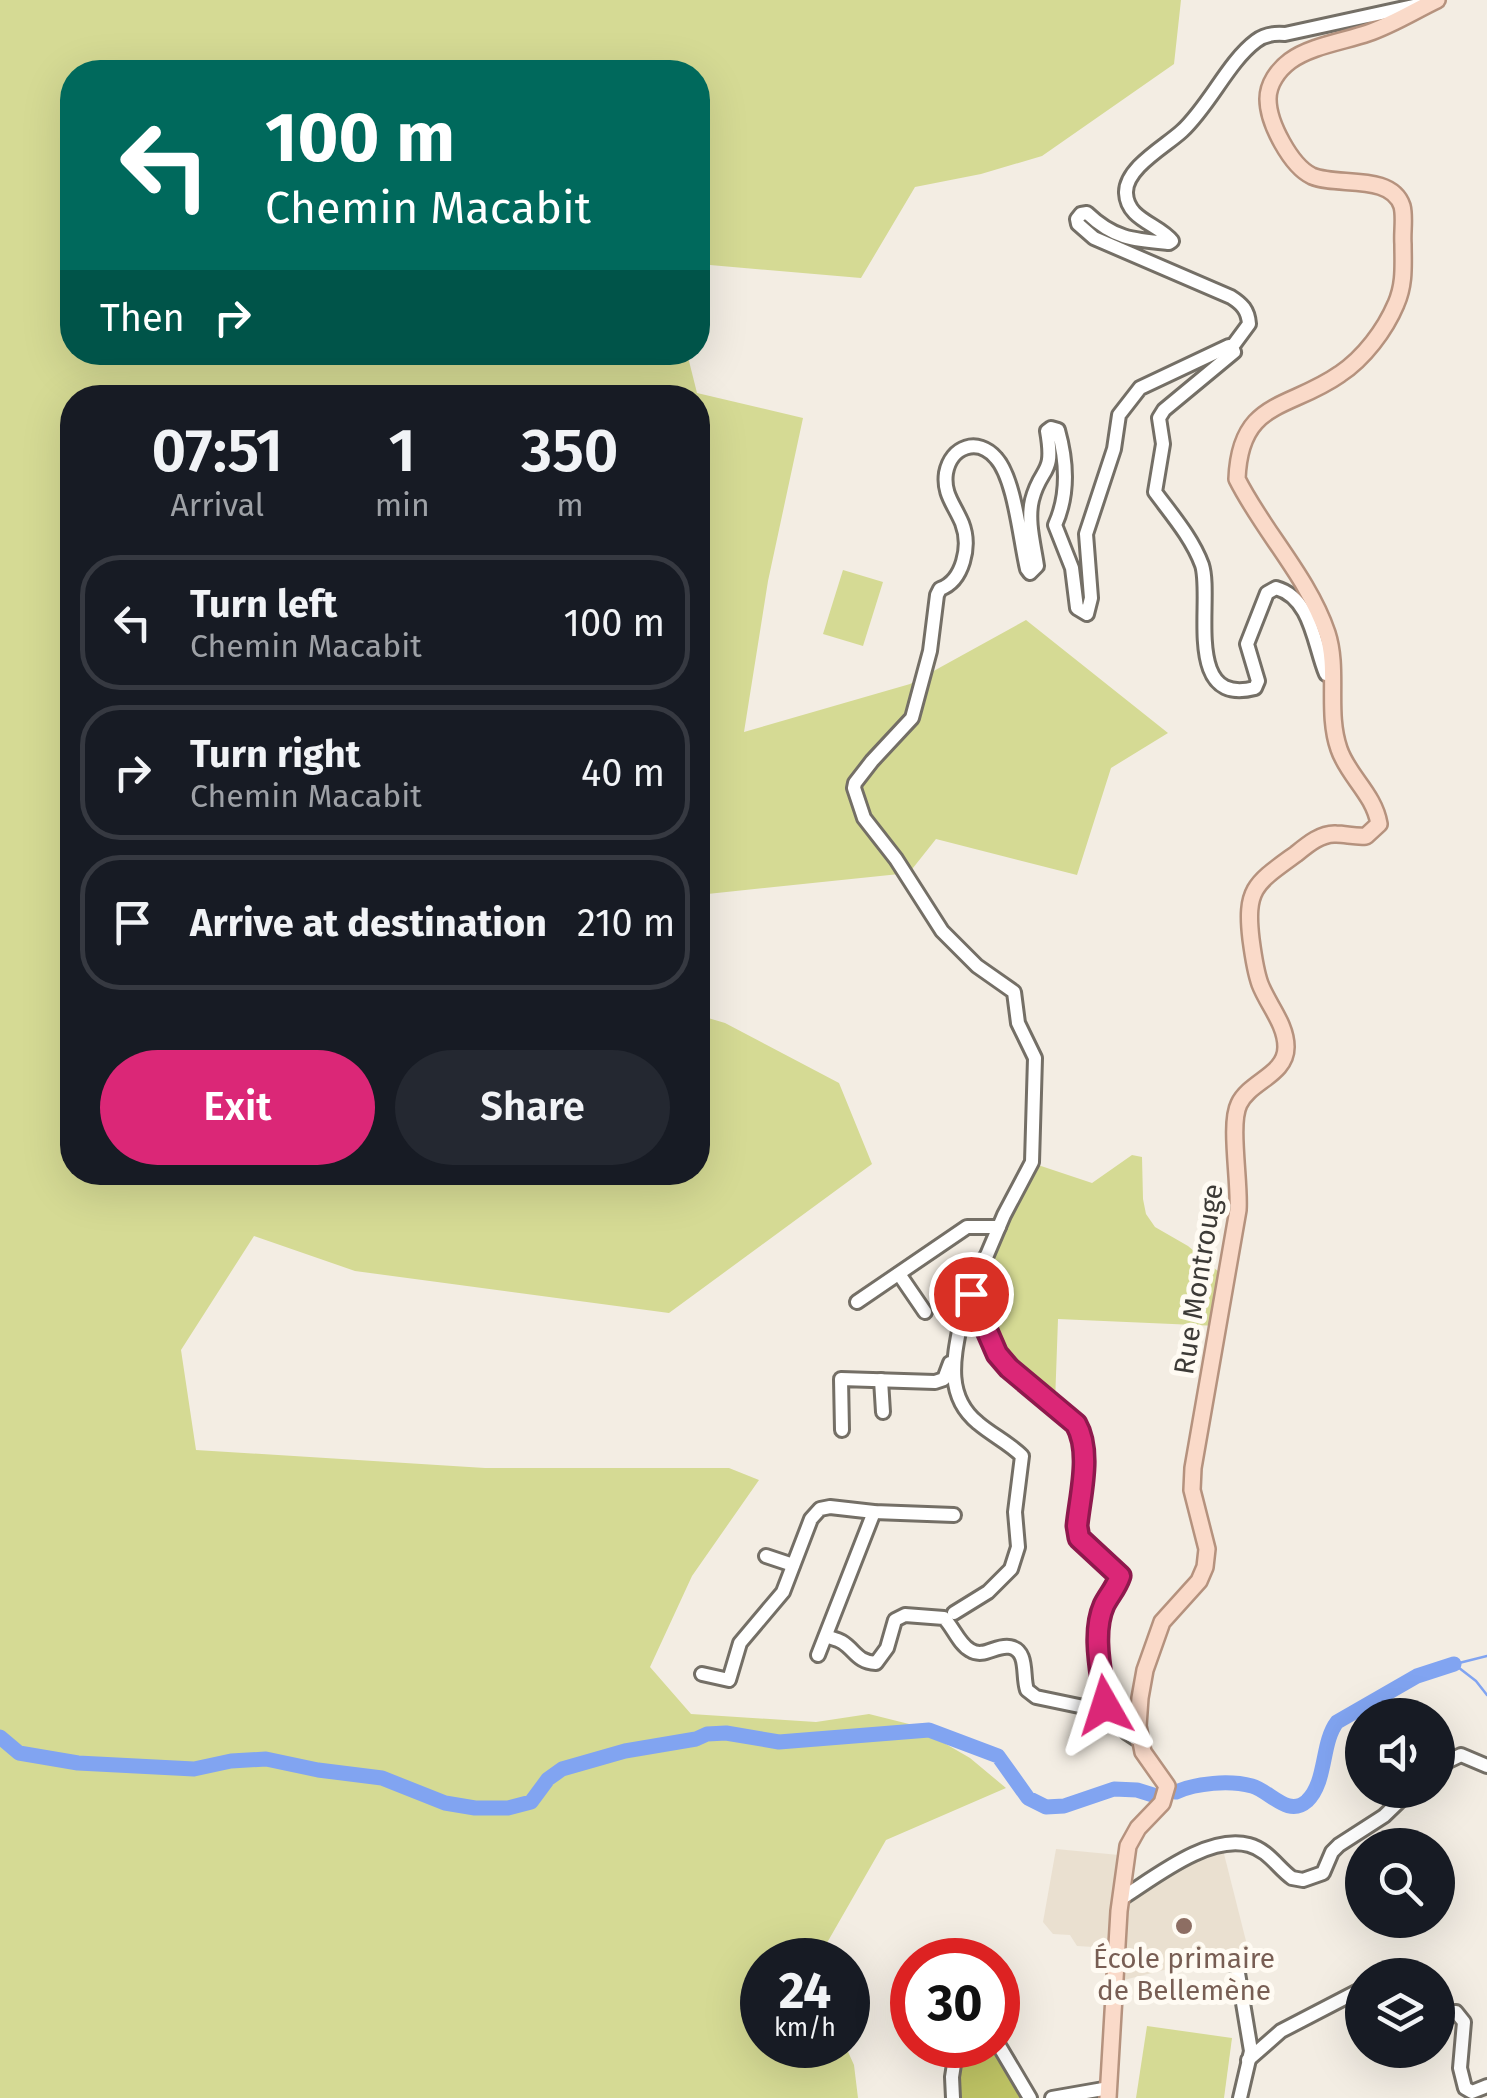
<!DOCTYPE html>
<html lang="en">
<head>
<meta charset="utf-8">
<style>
  body { margin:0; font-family:"Fira Sans",sans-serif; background:#242831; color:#f1f3f6; height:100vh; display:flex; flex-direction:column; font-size:38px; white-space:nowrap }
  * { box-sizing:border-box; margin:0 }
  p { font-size:32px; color:#9ea1a6 }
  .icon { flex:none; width:55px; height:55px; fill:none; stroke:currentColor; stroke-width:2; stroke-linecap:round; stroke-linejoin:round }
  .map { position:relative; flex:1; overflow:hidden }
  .details { position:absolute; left:60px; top:385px; width:650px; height:800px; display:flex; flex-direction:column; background:#171b24; border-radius:40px; box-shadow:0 10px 40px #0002 }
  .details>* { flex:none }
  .guide { position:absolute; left:60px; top:60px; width:650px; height:305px; border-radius:40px; box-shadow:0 10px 40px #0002; background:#00695c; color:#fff; overflow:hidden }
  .tools { position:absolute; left:1345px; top:1698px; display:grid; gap:20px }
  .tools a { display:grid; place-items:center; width:110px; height:110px; border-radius:50%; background:#171b24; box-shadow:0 10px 40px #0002; font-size:50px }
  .speed { position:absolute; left:740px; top:1938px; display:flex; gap:20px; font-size:50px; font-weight:700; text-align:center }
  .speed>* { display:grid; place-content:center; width:130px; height:130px; border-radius:50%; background:#171b24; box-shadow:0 10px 40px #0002; line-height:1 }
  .speed small { font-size:25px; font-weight:400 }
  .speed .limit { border:15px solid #d22; background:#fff; color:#111 }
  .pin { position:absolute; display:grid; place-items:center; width:85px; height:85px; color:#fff; margin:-42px; border:5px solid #fff; border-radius:50%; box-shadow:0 2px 10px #0007 }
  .me { position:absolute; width:110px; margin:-55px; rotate:354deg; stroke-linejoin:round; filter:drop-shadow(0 0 8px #0008) }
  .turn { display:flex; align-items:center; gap:35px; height:210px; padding:0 40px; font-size:45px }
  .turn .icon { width:130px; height:130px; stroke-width:2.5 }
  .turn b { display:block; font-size:70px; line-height:85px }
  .then { display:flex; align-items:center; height:95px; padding:0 40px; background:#0003; gap:20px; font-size:38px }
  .eta { display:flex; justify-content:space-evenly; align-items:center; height:170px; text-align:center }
  .eta b { font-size:60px; font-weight:600; line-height:70px }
  .action { display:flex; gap:20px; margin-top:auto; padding:20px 40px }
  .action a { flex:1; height:115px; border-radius:60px; background:#db2777; color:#fff; font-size:40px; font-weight:600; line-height:115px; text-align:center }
  .action a+a { background:#242831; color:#f1f3f6 }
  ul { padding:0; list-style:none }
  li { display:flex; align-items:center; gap:30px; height:135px; margin:0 20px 15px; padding:0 20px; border:5px solid #363941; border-radius:40px }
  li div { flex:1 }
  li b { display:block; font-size:38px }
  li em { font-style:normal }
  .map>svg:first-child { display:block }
</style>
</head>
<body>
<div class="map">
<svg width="1487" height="2098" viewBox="0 0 1487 2098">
  <rect width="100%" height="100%" fill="#f3ede3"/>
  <g fill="#eae0d0">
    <polygon points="1056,1849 1119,1855 1110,1948 1077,1946 1070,1935 1053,1934 1043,1922"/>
    <polygon points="1223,1850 1248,1949 1124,1980 1126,1902 1159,1879"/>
  </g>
  <g fill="#d5da94">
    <polygon points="0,0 1181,0 1174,64 1042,156 981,174 915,187 861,278 710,265 698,282 698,72 72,72 72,352 687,353 697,393 803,418 768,581 744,732 910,684 1026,620 1168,733 1111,768 1077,875 936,839 909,873 698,895 698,398 72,398 72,1172 698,1172 698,1015 725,1023 839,1083 872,1164 669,1313 355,1271 254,1236 181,1350 196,1450 485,1468 729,1468 759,1480 692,1576 650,1667 691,1714 816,1722 869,1714 913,1725 970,1758 1006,1788 886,1840 820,1955 821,1960 762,1960 762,2045 845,2045 854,2065 858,2098 0,2098"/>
    <polygon points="843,570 883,582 863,646 823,634"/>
    <polygon points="1132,1155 1142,1157 1143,1199 1146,1214 1155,1227 1188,1246 1226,1278 1218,1326 1058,1319 1055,1403 1009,1369 979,1316 974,1274 1035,1164 1092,1183"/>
    <polygon points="1147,2026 1232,2038 1224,2098 1136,2098"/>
  </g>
  <polygon fill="#bec364" points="957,2045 998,2045 1030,2098 953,2098"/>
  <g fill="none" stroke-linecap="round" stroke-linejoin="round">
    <g stroke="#81a4f1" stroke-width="2.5">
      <polyline points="1454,1664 1476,1681 1487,1695"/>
      <polyline points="1455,1664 1487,1656"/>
    </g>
    <g stroke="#81a4f1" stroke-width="15">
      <polyline points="0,1737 19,1753 78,1763 194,1769 231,1761 266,1759 318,1770 382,1778 445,1803 475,1808 508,1808 531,1802 548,1779 562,1769 625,1751 696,1739 707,1734 726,1733 779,1742 929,1730 998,1756 1028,1798 1046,1807 1064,1806 1114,1789 1137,1790 1153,1795"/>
      <path d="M1176 1792C1197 1783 1229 1780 1252 1786 1270 1791 1288 1818 1307 1801 1327 1782 1321 1743 1337 1722L1417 1676 1454 1664"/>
    </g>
    <g stroke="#746f66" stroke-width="18">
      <g id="minor">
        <path d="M1332 675 1326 674C1314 646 1312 598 1276 588L1267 593 1247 644 1258 681 1255 688C1182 707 1213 599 1202 565 1192 538 1172 515 1155 492L1163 444 1159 418 1164 410 1234 352 1232 347 1249 324C1248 310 1242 304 1231 297L1094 238 1078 224 1077 219 1081 214 1087 213C1114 239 1134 240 1169 243L1172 241C1159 224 1127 220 1126 193 1125 168 1166 146 1182 131 1210 105 1228 62 1256 41 1265 34 1274 33 1285 34L1423 4"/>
        <polyline points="899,1274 925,1312"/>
        <polyline points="857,1302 967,1227 999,1227"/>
        <polyline points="881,1380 883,1412"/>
        <polyline points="842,1430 841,1379 935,1382 944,1379 950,1363"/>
        <polyline points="766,1556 793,1565"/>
        <path d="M954 1613 988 1592 1011 1569 1018 1547 1015 1512 1022 1456C1009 1443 992 1435 978 1423 940 1392 957 1347 964 1305L975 1301"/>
        <path d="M826 1636C831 1638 837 1639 842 1642 855 1650 857 1662 876 1663L887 1648 895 1620 905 1615 944 1618C953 1627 959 1644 970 1650 984 1659 996 1644 1010 1647 1029 1651 1022 1676 1027 1690L1036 1697 1108 1712"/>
        <polyline points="818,1655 874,1512"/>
        <polyline points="702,1674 729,1680 740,1643 783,1592 811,1519 820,1509 830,1507 874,1512 954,1515"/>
        <path d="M1142 1741C1097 1726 1092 1650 1103 1611 1106 1598 1116 1589 1120 1576L1079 1538 1077 1526C1080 1495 1092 1453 1076 1424L1009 1369 997 1354 971 1294 974 1274 987 1255 1004 1215 1032 1162 1035 1058 1018 1023 1014 992 977 966 942 931 896 859 864 818 854 788 855 783 872 761 912 718 930 651 937 595 940 589C963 581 971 546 962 523 954 504 943 494 946 473 951 446 978 437 996 458 1015 479 1020 540 1027 569L1030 573 1037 566C1034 545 1027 521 1032 500 1041 465 1055 477 1047 431L1051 428 1058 430C1067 462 1069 494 1055 525L1072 568 1077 608 1087 614 1091 598 1086 534 1114 449 1119 415 1140 388 1229 346 1232 347"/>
        <polyline points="1438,1766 1461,1755 1487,1766"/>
        <path d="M1122 1898C1154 1878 1208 1834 1249 1845 1268 1850 1278 1868 1292 1878L1303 1880 1323 1873 1332 1852 1339 1845 1384 1816 1411 1790"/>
        <polyline points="1237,1967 1251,2051 1240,2098"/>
        <polyline points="1438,2014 1456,2012 1464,2022 1460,2068 1465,2088 1472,2092 1487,2086"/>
        <polyline points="998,2044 1030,2098"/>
        <polyline points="1248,2060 1281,2031 1362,1989"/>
        <polyline points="953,2098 952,2077 957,2045"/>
        <polyline points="1052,2098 1109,2088"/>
      </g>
    </g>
    <g stroke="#b5927e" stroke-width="20">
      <path id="major" d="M1108 2098 1119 1911 1128 1846 1138 1828 1162 1803 1167 1786 1143 1752 1138 1726 1140 1698 1145 1670 1162 1622 1199 1581 1205 1567 1207 1549 1192 1490 1193 1468 1238 1210C1240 1182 1229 1124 1239 1104 1250 1081 1286 1075 1286 1047 1286 1024 1268 1005 1260 984 1255 970 1253 954 1251 939 1245 888 1256 883 1296 854 1307 845 1321 833 1336 834 1346 834 1355 837 1366 836L1379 824C1374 794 1348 776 1339 749 1326 712 1339 670 1327 633 1308 577 1263 531 1237 479 1240 399 1289 410 1340 374 1364 358 1385 330 1396 304 1405 284 1403 264 1403 244 1402 232 1405 217 1402 206 1391 173 1337 187 1312 176 1291 166 1268 123 1268 99 1268 84 1278 70 1290 61 1310 46 1345 41 1368 33 1392 25 1414 11 1437 0"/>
    </g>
    <use href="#minor" stroke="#fff" stroke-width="12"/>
    <use href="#major" stroke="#fadac9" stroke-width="15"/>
  </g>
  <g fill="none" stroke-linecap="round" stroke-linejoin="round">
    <g stroke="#8e194d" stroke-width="25">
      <path id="route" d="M971 1294 997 1354 1009 1368 1076 1424C1092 1452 1080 1495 1077 1526L1079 1538 1120 1576C1116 1588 1109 1595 1104 1605 1091 1634 1102 1675 1105 1705"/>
    </g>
    <use href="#route" stroke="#db2777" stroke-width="18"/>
  </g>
  <circle fill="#8d6e63" stroke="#fffbf3" stroke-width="4" cx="1184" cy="1926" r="10"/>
  <g text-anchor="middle" stroke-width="10" stroke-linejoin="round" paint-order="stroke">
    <g font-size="28" fill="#3d3b37" stroke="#fffbf3">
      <text transform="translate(1198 1279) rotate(-81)" y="10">Rue Montrouge</text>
    </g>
    <g font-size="28" fill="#785e54" stroke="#fffbf3">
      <text x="1184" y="1968">École primaire<tspan x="1184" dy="32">de Bellemène</tspan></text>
    </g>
  </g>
</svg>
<div class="tools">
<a><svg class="icon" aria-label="sound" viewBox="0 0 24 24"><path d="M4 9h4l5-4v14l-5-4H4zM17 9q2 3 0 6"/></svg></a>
<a><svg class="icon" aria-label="search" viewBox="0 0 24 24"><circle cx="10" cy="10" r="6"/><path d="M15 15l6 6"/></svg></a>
<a><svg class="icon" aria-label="layers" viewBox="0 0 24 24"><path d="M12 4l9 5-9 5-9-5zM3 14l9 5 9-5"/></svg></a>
</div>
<div class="speed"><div>24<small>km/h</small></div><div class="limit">30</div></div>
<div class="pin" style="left:971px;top:1294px;background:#d93025"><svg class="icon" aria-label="arrive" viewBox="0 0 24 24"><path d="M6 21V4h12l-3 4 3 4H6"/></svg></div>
<svg class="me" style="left:1105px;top:1705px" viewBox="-20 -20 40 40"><path d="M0-17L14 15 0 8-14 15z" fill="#db2777" stroke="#fff" stroke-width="4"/></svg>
<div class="guide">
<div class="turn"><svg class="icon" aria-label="left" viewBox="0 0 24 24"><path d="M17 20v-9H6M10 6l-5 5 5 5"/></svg><div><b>100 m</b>Chemin Macabit</div></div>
<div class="then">Then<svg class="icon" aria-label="right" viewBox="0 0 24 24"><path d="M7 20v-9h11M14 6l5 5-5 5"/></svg></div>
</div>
<section class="details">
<div class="eta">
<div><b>07:51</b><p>Arrival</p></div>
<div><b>1</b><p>min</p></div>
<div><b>350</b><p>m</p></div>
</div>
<ul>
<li><svg class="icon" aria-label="left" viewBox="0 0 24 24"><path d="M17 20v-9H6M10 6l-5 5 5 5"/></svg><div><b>Turn left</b><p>Chemin Macabit</p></div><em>100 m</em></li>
<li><svg class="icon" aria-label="right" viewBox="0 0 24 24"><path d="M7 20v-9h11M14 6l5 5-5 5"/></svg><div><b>Turn right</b><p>Chemin Macabit</p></div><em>40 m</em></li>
<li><svg class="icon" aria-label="arrive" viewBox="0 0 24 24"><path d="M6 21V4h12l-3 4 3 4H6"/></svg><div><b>Arrive at destination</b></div><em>210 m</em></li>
</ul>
<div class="action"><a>Exit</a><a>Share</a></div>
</section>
</div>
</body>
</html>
